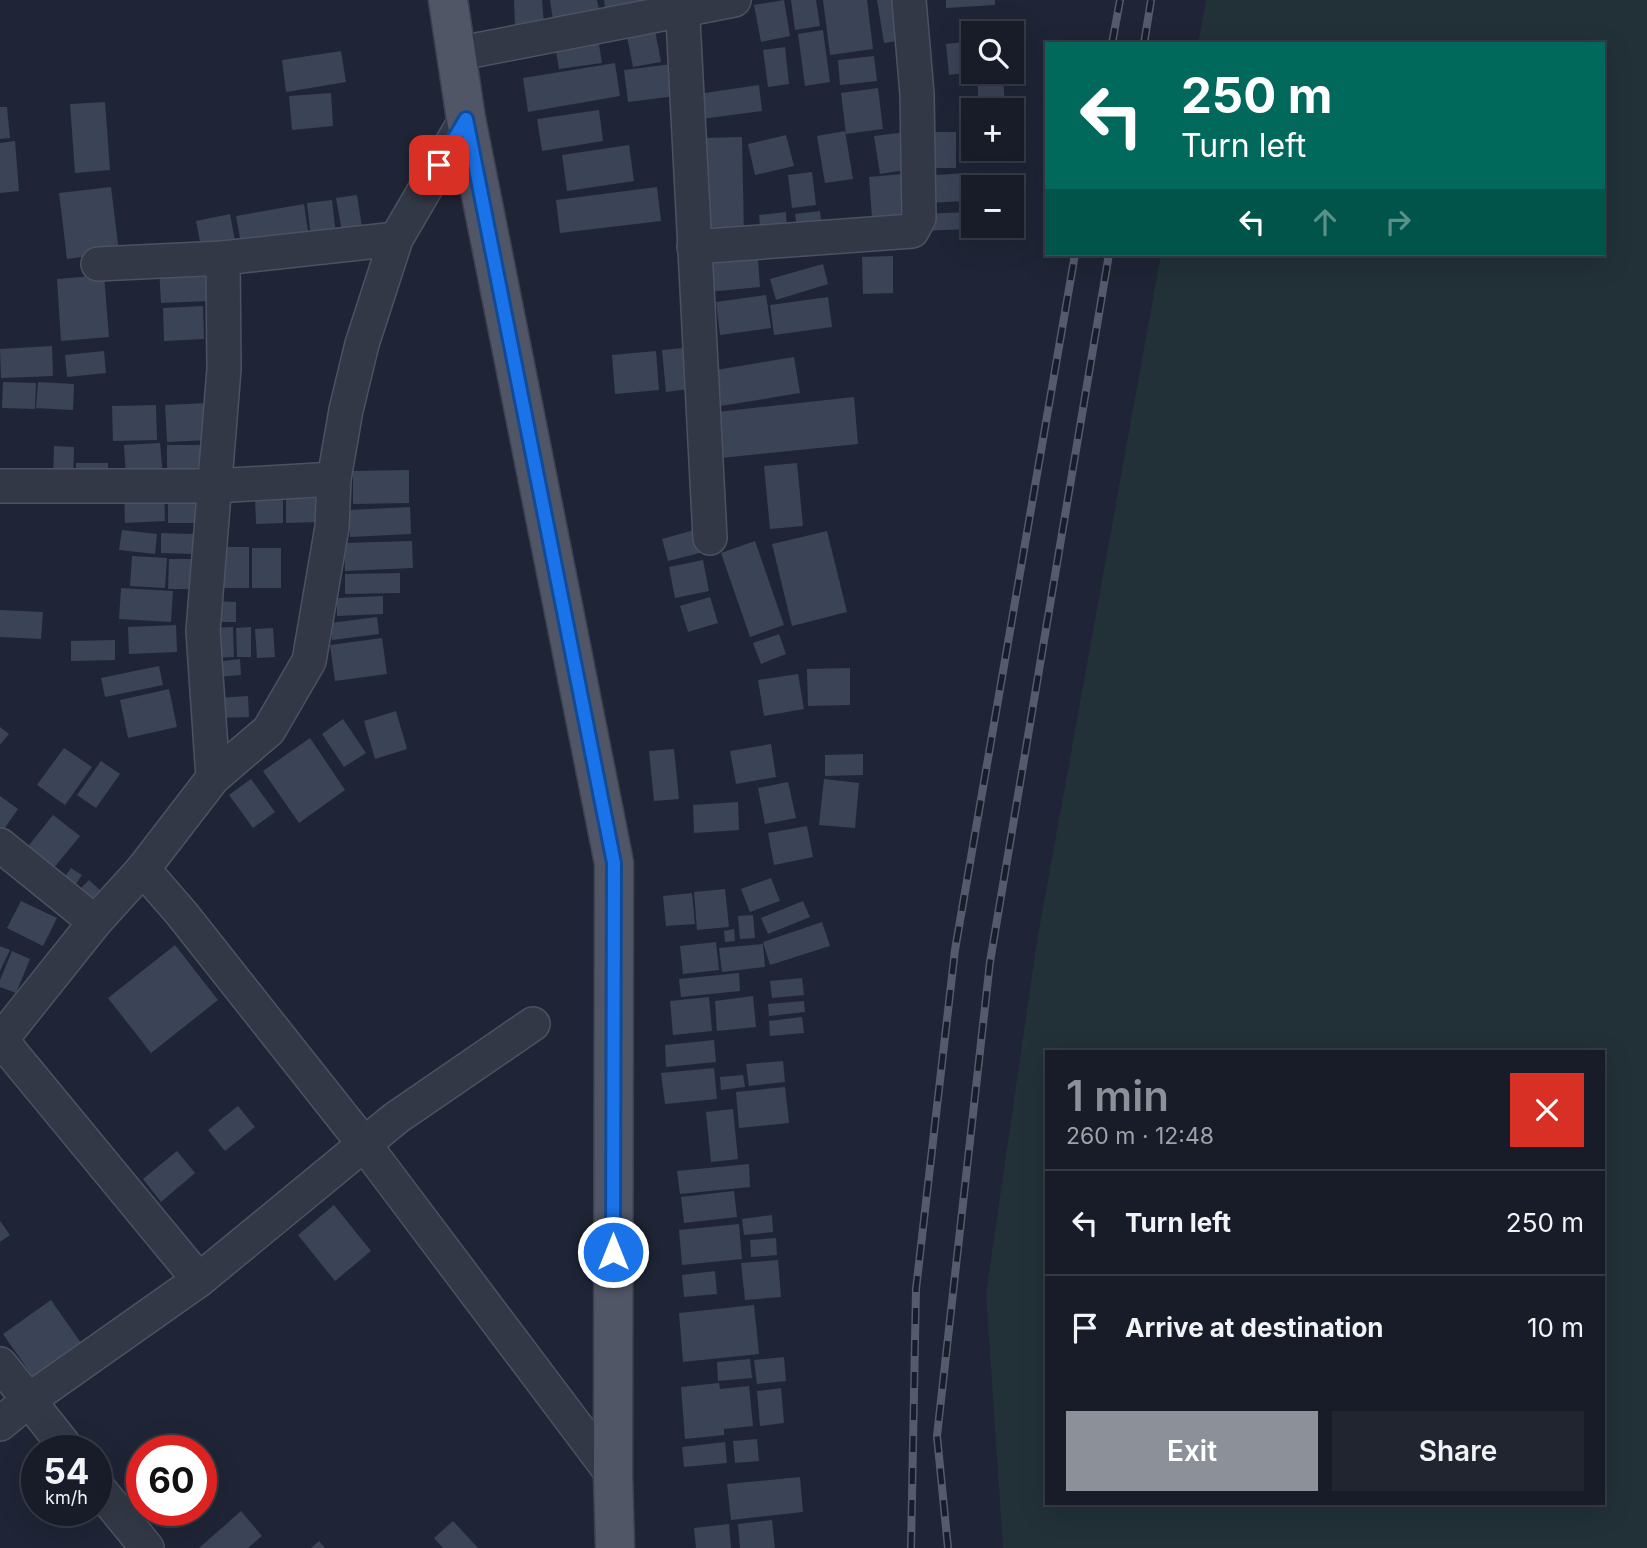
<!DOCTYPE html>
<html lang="en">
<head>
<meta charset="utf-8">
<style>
  body { margin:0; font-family:Inter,sans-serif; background:#202530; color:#f1f3f6; height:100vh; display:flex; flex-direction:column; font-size:26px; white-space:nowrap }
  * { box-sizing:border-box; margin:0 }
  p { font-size:23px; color:#9ea1a8 }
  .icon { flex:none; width:38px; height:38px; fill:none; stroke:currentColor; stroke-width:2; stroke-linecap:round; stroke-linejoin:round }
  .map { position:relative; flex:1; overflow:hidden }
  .drawer { position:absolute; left:1045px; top:1050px; width:560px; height:455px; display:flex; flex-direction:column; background:#171c28; border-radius:0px; box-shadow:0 7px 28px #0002,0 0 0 2px #363a45 }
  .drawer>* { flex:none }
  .hud { position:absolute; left:1045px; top:42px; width:560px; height:214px; border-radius:0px; box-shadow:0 7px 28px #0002,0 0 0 2px #363a45; background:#00695c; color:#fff; overflow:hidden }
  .controls { position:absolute; left:961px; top:21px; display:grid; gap:14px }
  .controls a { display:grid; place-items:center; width:63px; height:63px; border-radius:0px; background:#171c28; box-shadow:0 7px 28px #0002,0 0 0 2px #363a45; font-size:35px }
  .speed { position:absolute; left:21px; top:1435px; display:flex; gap:14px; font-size:35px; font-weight:700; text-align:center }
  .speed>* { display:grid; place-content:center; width:91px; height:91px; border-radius:50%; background:#171c28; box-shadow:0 7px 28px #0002,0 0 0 2px #363a45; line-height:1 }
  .speed small { font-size:18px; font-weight:400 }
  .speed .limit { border:10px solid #d22; background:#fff; color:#111 }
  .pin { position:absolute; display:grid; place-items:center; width:60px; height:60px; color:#fff; margin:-30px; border-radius:14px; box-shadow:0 4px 10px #0006 }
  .me { position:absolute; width:77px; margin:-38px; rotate:0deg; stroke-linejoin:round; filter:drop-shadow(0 0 5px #0008) }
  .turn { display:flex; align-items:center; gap:24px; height:147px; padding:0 21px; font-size:32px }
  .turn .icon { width:91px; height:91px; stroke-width:2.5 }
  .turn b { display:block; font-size:49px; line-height:60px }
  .lanes { display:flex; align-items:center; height:66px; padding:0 21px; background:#0003; justify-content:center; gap:35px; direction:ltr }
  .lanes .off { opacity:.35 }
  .round { display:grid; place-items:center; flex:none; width:74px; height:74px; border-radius:0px; background:#202530 }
  .headline { display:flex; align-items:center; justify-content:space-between; height:119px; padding:0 21px }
  h1 { font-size:42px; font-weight:600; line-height:52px; color:#8c9099 }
  .primary-button { display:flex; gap:14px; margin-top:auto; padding:14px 21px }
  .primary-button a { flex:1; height:80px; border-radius:0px; background:#8c9099; color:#fff; font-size:28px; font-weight:600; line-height:80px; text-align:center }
  .primary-button a+a { background:#202530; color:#f1f3f6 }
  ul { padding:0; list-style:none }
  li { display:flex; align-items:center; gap:21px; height:105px; padding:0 21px; border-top:2px solid #363a45 }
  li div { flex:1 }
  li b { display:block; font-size:26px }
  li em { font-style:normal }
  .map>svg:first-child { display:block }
</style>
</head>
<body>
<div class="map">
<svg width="1647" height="1548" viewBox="0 0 1647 1548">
  <rect width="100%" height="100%" fill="#1f2536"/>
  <path fill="#213137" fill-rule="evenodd" d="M1206 0H1647V1548H1003L986 1294 1037 941 1161 254H1603V44H1198ZM1046 1052H1603V1503H1046Z"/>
  <g fill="#3b4357">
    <polygon points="514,0 542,0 544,24 515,25"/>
    <polygon points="550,0 597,0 600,14 553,20"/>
    <polygon points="604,0 662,0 606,15"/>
    <polygon points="784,0 790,36 761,42 754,5"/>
    <polygon points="791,0 816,0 820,26 795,30"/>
    <polygon points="823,0 867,0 873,49 830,55"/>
    <polygon points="877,0 904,0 910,39 884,43"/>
    <polygon points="946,0 995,0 995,5 946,8"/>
    <polygon points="654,25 661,62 633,67 626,31"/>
    <polygon points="823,30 830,82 805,86 798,34"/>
    <polygon points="598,38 602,63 559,69 555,45"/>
    <polygon points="973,41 973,72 949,75 946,44"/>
    <polygon points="785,47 789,84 768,87 763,50"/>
    <polygon points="341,51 346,82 286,92 282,60"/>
    <polygon points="874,56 877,81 840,85 838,60"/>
    <polygon points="615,63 620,96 528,112 523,78"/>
    <polygon points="672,64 676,96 628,102 624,70"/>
    <polygon points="1003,74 1005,110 979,110 977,75"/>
    <polygon points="759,85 762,111 701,119 698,94"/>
    <polygon points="878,88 883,129 846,134 841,93"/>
    <polygon points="331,93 333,126 292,130 289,96"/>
    <polygon points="105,102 110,170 75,173 70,104"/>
    <polygon points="0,107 7,107 10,138 0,139"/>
    <polygon points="599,110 603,141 542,151 537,119"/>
    <polygon points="845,131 853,179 825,183 817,136"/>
    <polygon points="906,132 912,169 880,174 874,136"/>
    <rect x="924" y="132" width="32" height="36"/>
    <polygon points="786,135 794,166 755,175 748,144"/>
    <polygon points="742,137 744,235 702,236 700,138"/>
    <polygon points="15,141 19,191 0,193 0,143"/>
    <polygon points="629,145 634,181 567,191 562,155"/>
    <polygon points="812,172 816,205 792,208 788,175"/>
    <polygon points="965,173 966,201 926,203 924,176"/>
    <polygon points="902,174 905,228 873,231 869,177"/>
    <polygon points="111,187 119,252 67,259 59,193"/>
    <polygon points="657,187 661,221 560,233 556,200"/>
    <polygon points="357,195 363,234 343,237 336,198"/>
    <polygon points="332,200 336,235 311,238 307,203"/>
    <polygon points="304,204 309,238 242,249 236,216"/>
    <polygon points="820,211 822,230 798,234 795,214"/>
    <polygon points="786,212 787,235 761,238 759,215"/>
    <polygon points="968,212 969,229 922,231 922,214"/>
    <polygon points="230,214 236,246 202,252 196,221"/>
    <polygon points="757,247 760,287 708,292 705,252"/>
    <polygon points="893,256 893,293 863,294 862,257"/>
    <polygon points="823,264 828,284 776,300 770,279"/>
    <polygon points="209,265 210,301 161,303 159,267"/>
    <polygon points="104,275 109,337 61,341 57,279"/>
    <polygon points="766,295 771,328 720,335 716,302"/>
    <polygon points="828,297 832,327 774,335 770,305"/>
    <polygon points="203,306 204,339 164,341 163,308"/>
    <polygon points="52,346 53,376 1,378 0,349"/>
    <polygon points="693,347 696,388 666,392 662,350"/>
    <polygon points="104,351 106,373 67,377 65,355"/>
    <polygon points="656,351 659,390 615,394 612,355"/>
    <polygon points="794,357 800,393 721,406 716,370"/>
    <polygon points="3,382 36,383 35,409 2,408"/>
    <polygon points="38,382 74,384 73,410 36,408"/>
    <polygon points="854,397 858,444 721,458 716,412"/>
    <polygon points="208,403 209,440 167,442 165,405"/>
    <polygon points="156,405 157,440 113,441 112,406"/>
    <polygon points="160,443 163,476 126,479 124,445"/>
    <rect x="167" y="445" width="42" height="34"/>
    <polygon points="54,446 74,447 73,480 53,479"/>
    <rect x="76" y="463" width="32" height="15"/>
    <polygon points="797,463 803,526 770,529 764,466"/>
    <polygon points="409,470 409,503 353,504 353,471"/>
    <polygon points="164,488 165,521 125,523 124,490"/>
    <rect x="168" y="488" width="38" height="35"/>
    <polygon points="255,498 283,498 283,523 256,524"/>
    <polygon points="317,498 318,522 286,523 286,499"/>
    <polygon points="410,507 411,534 350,537 349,510"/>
    <polygon points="122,530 157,534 155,554 119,550"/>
    <polygon points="694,530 700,553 668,561 662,539"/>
    <polygon points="827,531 847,612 792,626 772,544"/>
    <polygon points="161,533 194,534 193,554 161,553"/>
    <polygon points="412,541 413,568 345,571 344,543"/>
    <polygon points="755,541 784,625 750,637 721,553"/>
    <rect x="218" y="547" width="31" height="41"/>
    <rect x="252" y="548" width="29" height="40"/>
    <polygon points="132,556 167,558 165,588 130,586"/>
    <polygon points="169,559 195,559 194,589 168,589"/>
    <polygon points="703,560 709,591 675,598 669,567"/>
    <polygon points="400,573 400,593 345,594 345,574"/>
    <polygon points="121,588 173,591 171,622 119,619"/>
    <polygon points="383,596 383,614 337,616 337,598"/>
    <polygon points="710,597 718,623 688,632 680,606"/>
    <polygon points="214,601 236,602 236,622 214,622"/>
    <polygon points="0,610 43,612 41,639 0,637"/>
    <polygon points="377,617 379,634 332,640 330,623"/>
    <polygon points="176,625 177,652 129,654 128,627"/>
    <polygon points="233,627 234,657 211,658 210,628"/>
    <polygon points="251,627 251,657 237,657 236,628"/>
    <polygon points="273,628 275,657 257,658 255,629"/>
    <polygon points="779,634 786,654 761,664 753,643"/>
    <polygon points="382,638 387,674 335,681 330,645"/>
    <polygon points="115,640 115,660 71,661 71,641"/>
    <polygon points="240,659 241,675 216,677 215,662"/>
    <polygon points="159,666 163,685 105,697 101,678"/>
    <polygon points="850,668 850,705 808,706 807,669"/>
    <polygon points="798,674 804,709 764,716 758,680"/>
    <polygon points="169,689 177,727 128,738 120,700"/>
    <polygon points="248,696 249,717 218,718 217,698"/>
    <polygon points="396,711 407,749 375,759 364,721"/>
    <polygon points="343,719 366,753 344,767 322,734"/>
    <polygon points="0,727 9,734 0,745"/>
    <polygon points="310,738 345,790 299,823 263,771"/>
    <polygon points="771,744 776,777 736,784 730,751"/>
    <polygon points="64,748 92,767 65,805 37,785"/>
    <polygon points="674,749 679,799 654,801 649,751"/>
    <polygon points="863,754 863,775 825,776 825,755"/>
    <polygon points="101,761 120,774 96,808 77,795"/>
    <polygon points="251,779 275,812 253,828 229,795"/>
    <polygon points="824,779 859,783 855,828 819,825"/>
    <polygon points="788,782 796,818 765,824 758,788"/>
    <polygon points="0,796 18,809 0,835"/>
    <polygon points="738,802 739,830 694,833 693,805"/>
    <polygon points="53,815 80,836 48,875 22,854"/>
    <polygon points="807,826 813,857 774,865 768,833"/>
    <polygon points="71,868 82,875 70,893 59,885"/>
    <polygon points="771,878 780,901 750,912 741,889"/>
    <polygon points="89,880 100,890 82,910 70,899"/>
    <polygon points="725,889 729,927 697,930 694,892"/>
    <polygon points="692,893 695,924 666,926 663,896"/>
    <polygon points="21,901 57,918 43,946 7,928"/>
    <polygon points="803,901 810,917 768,934 761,918"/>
    <polygon points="753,915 755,938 740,939 738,916"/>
    <polygon points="822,922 830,946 770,965 763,942"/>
    <polygon points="734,929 735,941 725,942 724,931"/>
    <polygon points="716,942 719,970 683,974 680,946"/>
    <polygon points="763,944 765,967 722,972 719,948"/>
    <polygon points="175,945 218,1000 151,1053 108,998"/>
    <polygon points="0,946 10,950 0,971"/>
    <polygon points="12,951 30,959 16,993 0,987 0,980"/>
    <polygon points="739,973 740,991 681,997 679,979"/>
    <polygon points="802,978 804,995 772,998 770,981"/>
    <polygon points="753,996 756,1027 717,1031 715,1001"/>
    <polygon points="709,997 712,1031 673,1035 670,1001"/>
    <polygon points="804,1001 805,1012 769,1016 768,1004"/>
    <polygon points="802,1017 804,1033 770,1036 769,1021"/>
    <polygon points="714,1040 716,1062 666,1067 665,1045"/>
    <polygon points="783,1061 785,1082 749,1086 746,1064"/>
    <polygon points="714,1068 717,1099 665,1104 661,1073"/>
    <polygon points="743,1075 745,1087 721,1090 720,1077"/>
    <polygon points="785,1087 789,1123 739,1128 736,1092"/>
    <polygon points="238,1106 255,1127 225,1151 208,1130"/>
    <polygon points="733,1109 738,1159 711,1162 706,1112"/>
    <polygon points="177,1151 195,1173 161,1202 143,1179"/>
    <polygon points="749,1164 750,1187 680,1194 677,1171"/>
    <polygon points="734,1191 737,1217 684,1223 681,1197"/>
    <polygon points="334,1205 371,1251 335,1281 298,1235"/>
    <polygon points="772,1215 773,1232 744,1235 742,1219"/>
    <polygon points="0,1221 10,1235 0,1242"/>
    <polygon points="739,1224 742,1259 682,1265 679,1230"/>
    <polygon points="776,1238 777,1255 751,1257 750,1240"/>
    <polygon points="778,1260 781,1297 745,1300 741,1263"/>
    <polygon points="715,1271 717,1294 684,1297 682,1275"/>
    <polygon points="51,1300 81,1343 33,1377 3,1334"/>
    <polygon points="754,1305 759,1354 683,1362 679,1313"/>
    <polygon points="784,1357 786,1381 757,1384 754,1360"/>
    <polygon points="750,1359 752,1378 718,1381 717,1362"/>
    <polygon points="719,1383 720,1389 749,1386 753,1426 724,1429 724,1435 685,1439 681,1387"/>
    <polygon points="781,1388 784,1423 760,1426 757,1391"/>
    <polygon points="757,1439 759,1461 735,1463 733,1441"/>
    <polygon points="725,1442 727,1463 684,1467 682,1447"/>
    <polygon points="800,1477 803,1512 731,1520 727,1484"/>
    <polygon points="241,1511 262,1536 248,1548 199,1548"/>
    <polygon points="772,1520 775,1548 740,1548 738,1524"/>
    <polygon points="453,1521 478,1548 443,1548 434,1538"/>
    <polygon points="729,1524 731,1548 696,1548 694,1528"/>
    <polygon points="319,1541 325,1548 311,1548"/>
  </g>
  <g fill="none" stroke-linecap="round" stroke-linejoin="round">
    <g stroke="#4d5262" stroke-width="36">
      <g id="minor">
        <polyline points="682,0 710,538"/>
        <polyline points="456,54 734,0"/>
        <polyline points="694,247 912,231 919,218 917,94 909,0"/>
        <polyline points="98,264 223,258 396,239"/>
        <polyline points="0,486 215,486 334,479"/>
        <polyline points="213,778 203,631 224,369 223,258"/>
        <polyline points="0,845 95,922"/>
        <polyline points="143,869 182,914 364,1144 613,1475"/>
        <polyline points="1,1040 199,1280"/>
        <polyline points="0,1041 95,922 143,869 213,778 269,730 309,661 332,527 334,479 346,410 362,344 396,239 466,119"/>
        <polyline points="0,1364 69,1451"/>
        <polyline points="0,1424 29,1400 199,1280 396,1118 533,1024"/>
        <polyline points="96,1485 147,1548"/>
      </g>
    </g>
    <g stroke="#3c4150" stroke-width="41">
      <polyline id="primary" points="448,0 466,119 614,863 613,1475 615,1548"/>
    </g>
    <use href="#minor" stroke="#333847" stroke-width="33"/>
    <use href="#primary" stroke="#515667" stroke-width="38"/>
    <g stroke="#555b6e" stroke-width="8">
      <g id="rail">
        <polyline points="1112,44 1120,0"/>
        <polyline points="1144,44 1151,0"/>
        <polyline points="911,1548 916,1289 955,950 1075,254"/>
        <polyline points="948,1548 937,1436 990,962 1109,254"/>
      </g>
    </g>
    <use href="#rail" stroke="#181d2b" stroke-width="5" stroke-dasharray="16" stroke-linecap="butt"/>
  </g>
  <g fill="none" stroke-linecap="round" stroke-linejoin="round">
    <g stroke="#114b97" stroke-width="18">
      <polyline id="route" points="439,165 466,119 614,863 613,1252"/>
    </g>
    <use href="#route" stroke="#1a73e8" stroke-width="12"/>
  </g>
</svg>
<div class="controls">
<a><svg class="icon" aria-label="search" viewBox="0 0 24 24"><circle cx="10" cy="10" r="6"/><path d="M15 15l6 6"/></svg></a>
<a>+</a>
<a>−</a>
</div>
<div class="speed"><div>54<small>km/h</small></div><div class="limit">60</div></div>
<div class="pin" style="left:439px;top:165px;background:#d93025"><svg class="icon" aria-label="arrive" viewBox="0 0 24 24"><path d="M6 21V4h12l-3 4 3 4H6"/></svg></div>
<svg class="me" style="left:613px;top:1252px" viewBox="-20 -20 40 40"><circle r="17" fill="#1a73e8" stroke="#fff" stroke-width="3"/><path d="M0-11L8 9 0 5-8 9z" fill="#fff"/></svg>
<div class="hud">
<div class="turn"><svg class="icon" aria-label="left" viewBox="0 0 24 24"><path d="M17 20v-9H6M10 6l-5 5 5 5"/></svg><div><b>250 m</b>Turn left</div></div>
<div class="lanes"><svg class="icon" aria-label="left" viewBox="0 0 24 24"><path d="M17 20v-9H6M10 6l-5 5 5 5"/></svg><svg class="icon off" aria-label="ahead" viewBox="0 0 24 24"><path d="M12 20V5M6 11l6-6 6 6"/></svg><svg class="icon off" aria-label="right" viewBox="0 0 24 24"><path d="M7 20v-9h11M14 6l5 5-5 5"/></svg></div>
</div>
<section class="drawer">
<div class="headline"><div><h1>1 min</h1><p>260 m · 12:48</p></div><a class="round" style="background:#d93025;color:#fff"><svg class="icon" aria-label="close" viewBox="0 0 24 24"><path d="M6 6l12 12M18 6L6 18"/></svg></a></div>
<ul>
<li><svg class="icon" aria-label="left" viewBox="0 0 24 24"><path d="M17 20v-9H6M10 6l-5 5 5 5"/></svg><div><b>Turn left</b></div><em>250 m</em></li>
<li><svg class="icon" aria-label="arrive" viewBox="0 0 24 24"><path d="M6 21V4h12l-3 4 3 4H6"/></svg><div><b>Arrive at destination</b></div><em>10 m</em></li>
</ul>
<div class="primary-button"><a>Exit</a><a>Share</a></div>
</section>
</div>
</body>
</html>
